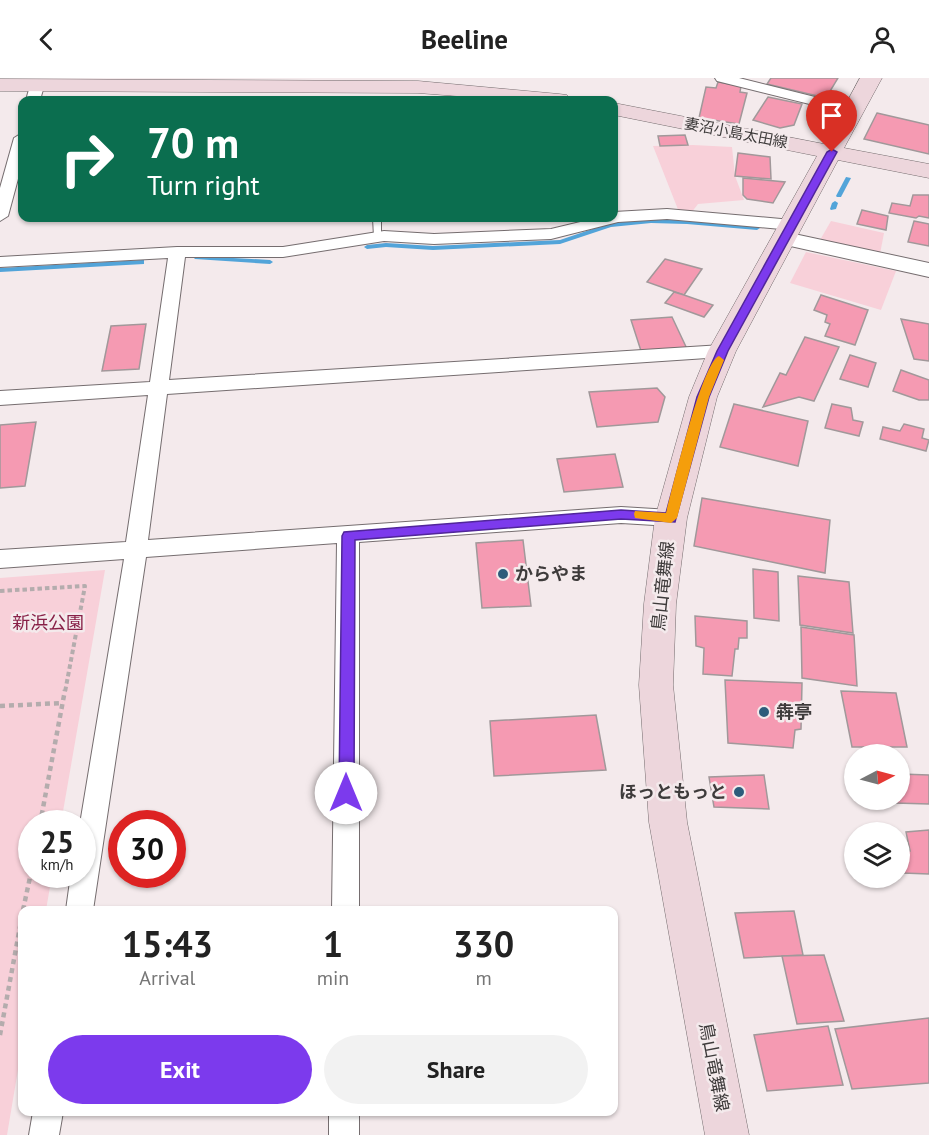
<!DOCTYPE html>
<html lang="en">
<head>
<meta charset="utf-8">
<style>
  body { margin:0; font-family:"PT Sans","Noto Sans JP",sans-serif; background:#f2f2f2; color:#222; height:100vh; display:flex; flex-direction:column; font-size:22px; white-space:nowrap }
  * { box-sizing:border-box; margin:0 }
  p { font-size:20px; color:#767676 }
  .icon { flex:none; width:33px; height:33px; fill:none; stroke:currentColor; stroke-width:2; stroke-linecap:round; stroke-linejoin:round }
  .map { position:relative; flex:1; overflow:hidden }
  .sheet { position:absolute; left:18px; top:828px; width:600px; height:210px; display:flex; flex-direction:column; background:#fff; border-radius:12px; box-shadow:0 2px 4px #0004 }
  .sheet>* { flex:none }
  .top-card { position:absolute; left:18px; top:18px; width:600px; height:126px; border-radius:12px; box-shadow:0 2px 4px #0004; background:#0b6e4f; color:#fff; overflow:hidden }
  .needle { width:39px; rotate:84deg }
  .buttons { position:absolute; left:844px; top:666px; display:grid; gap:12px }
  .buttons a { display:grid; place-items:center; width:66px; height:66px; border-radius:50%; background:#fff; box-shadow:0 2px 4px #0004; font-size:30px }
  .speed { position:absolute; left:18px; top:732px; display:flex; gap:12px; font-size:30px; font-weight:700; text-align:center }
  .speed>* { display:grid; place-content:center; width:78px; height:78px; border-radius:50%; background:#fff; box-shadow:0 2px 4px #0004; line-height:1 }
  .speed small { font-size:15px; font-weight:400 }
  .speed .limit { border:9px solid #d22; background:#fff; color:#111 }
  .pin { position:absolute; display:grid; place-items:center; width:51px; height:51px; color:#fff; margin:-62px -26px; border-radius:50% 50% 50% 0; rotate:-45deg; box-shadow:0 0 6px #0007 }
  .pin .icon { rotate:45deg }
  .me { position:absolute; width:66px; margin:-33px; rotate:0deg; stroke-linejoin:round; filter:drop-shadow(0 0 4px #0008) }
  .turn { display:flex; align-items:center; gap:21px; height:126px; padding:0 30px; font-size:27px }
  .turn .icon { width:78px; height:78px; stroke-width:2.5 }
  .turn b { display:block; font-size:42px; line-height:51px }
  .eta { display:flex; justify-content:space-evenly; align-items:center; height:102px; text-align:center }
  .eta b { font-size:36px; font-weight:700; line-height:42px }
  .primary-button { display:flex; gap:12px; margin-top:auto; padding:12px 30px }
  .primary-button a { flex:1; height:69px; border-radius:36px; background:#7c3aed; color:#fff; font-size:24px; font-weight:700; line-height:69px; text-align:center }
  .primary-button a+a { background:#f2f2f2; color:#222 }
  header { display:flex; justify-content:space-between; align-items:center; height:78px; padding:0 30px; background:#fff; font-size:27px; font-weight:700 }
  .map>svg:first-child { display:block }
</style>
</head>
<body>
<header><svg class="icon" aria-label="back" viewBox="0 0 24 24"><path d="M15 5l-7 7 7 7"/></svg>Beeline<svg class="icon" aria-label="person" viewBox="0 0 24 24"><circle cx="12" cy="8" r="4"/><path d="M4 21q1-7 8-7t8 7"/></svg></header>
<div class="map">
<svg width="929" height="1057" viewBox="0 0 929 1057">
  <rect width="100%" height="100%" fill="#f4eaec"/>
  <g fill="#f8d0d9">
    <polygon points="693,67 732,69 735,98 744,122 698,126 691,135 679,134 653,68"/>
    <polygon points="831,143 884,155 880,176 820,162"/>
    <polygon points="806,174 896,193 881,232 790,205"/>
    <polygon points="105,492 61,745 32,746 32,796 52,797 46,832 22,832 22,968 7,1057 0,1057 0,500"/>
  </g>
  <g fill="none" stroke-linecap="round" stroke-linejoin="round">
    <g fill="#52a4d9" fill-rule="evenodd">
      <polygon points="846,99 851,100 841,119 837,119 836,118"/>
      <polygon points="835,123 838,125 836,131 831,132 830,131 832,125"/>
      <polygon points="651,141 687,142 757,148 760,150 757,152 687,146 651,145 611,149 560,166 433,172 386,169 367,171 364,169 367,167 386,165 433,168 560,162 610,145"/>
      <polygon points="197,178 270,182 273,184 270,186 195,181 194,180"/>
      <polygon points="142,182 144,182 144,186 0,194 0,190"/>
    </g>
  </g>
  <g fill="#f59ab2" stroke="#a1989a" stroke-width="1.5">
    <polygon points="771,0 838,0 826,20 767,6"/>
    <polygon points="718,4 741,8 740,14 747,15 739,46 699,40 706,9 716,10"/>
    <polygon points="768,19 802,26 794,47 780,50 753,42"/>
    <polygon points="877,35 929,47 929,76 864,61"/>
    <polygon points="685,57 688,67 660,68 658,58"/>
    <polygon points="738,75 770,79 771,101 735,98"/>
    <polygon points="743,100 785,104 773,125 747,121 743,117"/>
    <polygon points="913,117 929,117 929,140 919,138 916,140 889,135 892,125 910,128"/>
    <polygon points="862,132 888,138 886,152 857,146"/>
    <polygon points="914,143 929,146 929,168 908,164"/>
    <polygon points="665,181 702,191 684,217 647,204"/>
    <polygon points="674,214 684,217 713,227 704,239 665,225"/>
    <polygon points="821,217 868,232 855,267 825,258 830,246 825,244 827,237 814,232"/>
    <polygon points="672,239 688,273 642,276 631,242"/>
    <polygon points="901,241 929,246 929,283 914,281"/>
    <polygon points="146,246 139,291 102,293 111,248"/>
    <polygon points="805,259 839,269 814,323 799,319 763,329 780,295 786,297"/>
    <polygon points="850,277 876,285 868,309 840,301"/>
    <polygon points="901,292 929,302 929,322 919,322 893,313"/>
    <polygon points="657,310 665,319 658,344 597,349 589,314"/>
    <polygon points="734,326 808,343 798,388 720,369"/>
    <polygon points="832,326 851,330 853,342 863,344 859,358 825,350"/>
    <polygon points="36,344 25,408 0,410 0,347"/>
    <polygon points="904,346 924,351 922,360 929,362 926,373 880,361 883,349 900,353"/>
    <polygon points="615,376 623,409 564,414 557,381"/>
    <polygon points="702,420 830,442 825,495 694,468"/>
    <polygon points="523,462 531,528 482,530 476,465"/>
    <polygon points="753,491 778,494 779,543 754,540"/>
    <polygon points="798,498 849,504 853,555 800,547"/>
    <polygon points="695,538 747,543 747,560 739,560 738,571 735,571 732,598 703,596 704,570 696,568"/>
    <polygon points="801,549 854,557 857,608 802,600"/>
    <polygon points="725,602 802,605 801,651 795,652 793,670 728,665"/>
    <polygon points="841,613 896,615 907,669 852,669"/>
    <polygon points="596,637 606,692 494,698 490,643"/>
    <polygon points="900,696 929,697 929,726 895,725 894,722 900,722"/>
    <polygon points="764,697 769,731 714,729 709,699"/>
    <polygon points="929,752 929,796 903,795 900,772 910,773 906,754"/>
    <polygon points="794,833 803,877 744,880 735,835"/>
    <polygon points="824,877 844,943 797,946 782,878"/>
    <polygon points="929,940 929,1005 852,1011 835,951"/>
    <polygon points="828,948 843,1007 767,1013 754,957"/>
  </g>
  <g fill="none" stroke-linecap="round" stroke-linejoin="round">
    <g stroke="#756d6f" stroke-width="2">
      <polygon id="service" points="373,140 381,140 381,161 375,161 374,159"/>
    </g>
    <g stroke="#756d6f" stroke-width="2">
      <g id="minor">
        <polygon points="715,0 739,0 859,30 861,33 854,37 717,3"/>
        <polygon points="37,4 44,8 40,22 26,22 30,8"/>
        <polygon points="22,55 22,86 8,138 0,143 0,110 14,60"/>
        <polygon points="667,131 792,142 800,147 792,152 667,141 618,144 551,161 434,166 384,163 283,179 185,179 169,302 722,267 729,269 731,273 729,277 722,279 167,316 148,462 621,429 671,432 678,434 682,440 678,446 671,448 621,445 359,464 359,832 332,832 337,465 146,479 93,832 66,832 71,796 82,796 82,746 80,746 124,481 0,490 0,472 126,464 148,317 0,327 0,313 150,304 168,180 0,189 0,179 177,169 283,169 384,153 434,156 551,151 597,140 614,140 614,134"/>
        <polygon points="33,1034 63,1034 59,1057 29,1057"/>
        <rect x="329" y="1034" width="30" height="23"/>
      </g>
    </g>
    <g stroke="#756d6f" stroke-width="2">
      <polygon id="tertiary" points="785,154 929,185 929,199 777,165 774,160 777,155"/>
    </g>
    <g stroke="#756d6f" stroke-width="1">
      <g id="secondary">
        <polygon points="860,0 882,0 844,70 929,86 929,100 838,82 736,273 717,319 687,440 676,526 673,607 687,744 749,1057 705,1057 649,744 639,607 644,526 655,440 689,319 708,273 817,78 614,37 614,25 824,66"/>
        <polygon points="0,1 418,3 559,16 567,17 570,22 509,22 418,15 0,13"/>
      </g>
    </g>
    <polyline stroke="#b4acad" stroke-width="4" stroke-dasharray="4.5 3" stroke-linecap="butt" points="0,513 85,508 65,614"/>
    <g stroke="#b4acad" stroke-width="4.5" stroke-dasharray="5 4" stroke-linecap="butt">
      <polyline points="0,628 63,625"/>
      <polyline points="40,746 65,612"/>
      <polyline points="23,832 32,790"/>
      <polyline points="0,957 22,838"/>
    </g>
    <use href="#service" fill="#fff" fill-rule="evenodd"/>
    <use href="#minor" fill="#fff" fill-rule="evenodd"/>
    <use href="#tertiary" fill="#fff" fill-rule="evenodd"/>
    <use href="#secondary" fill="#edd6dc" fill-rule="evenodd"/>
  </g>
  <polygon fill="#7c3aed" stroke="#51269a" stroke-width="1.5" points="832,71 837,74 728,273 709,319 675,444 621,441 355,462 354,715 352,720 346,722 341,720 339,715 342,458 344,454 621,432 666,435 697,319 717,273 827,74"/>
  <path fill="#f59e0b" d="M719 278 724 282 709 319 677 440 671 445 635 440 634 436 635 433 666 435C672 412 702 284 719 278Z"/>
  <g fill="#2d5c7b" stroke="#f4eaec" stroke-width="2">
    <circle cx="503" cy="496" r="6"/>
    <circle cx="764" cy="634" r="6"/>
    <circle cx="739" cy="714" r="6"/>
  </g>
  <g text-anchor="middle" stroke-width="5" stroke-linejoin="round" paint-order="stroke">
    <g font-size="15" fill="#3e3b3b" stroke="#f4eaec">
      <text transform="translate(736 55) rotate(11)" y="5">妻沼小島太田線</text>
    </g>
    <g font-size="18" font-weight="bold" fill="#3e3b3b" stroke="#f4eaec" text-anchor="start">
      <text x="515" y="502">からやま</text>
      <text x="776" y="640">犇亭</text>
      <text x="727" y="720" text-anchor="end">ほっともっと</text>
    </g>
    <g font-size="18" fill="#3e3b3b" stroke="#f4eaec">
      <text transform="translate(663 508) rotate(-84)" y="6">鳥山竜舞線</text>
      <text transform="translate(714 989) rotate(79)" y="6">鳥山竜舞線</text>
    </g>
    <g font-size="18" fill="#882047" stroke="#f4eaec">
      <text x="48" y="551">新浜公園</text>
    </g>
  </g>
</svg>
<div class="buttons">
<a><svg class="needle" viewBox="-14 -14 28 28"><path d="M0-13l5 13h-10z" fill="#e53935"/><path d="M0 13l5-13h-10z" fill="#767676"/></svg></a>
<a><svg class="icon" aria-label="layers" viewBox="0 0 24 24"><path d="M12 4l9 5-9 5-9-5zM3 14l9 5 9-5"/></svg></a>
</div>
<div class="speed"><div>25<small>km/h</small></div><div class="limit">30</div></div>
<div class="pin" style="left:832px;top:74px;background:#d93025"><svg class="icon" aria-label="arrive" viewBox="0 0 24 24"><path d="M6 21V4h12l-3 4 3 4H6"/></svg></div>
<svg class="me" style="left:346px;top:715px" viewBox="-20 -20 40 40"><circle r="19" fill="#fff"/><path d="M0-13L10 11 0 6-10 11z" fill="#7c3aed"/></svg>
<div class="top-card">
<div class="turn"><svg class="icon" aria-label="right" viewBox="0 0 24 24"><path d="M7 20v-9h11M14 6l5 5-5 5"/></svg><div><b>70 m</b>Turn right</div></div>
</div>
<section class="sheet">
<div class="eta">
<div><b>15:43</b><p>Arrival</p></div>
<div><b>1</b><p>min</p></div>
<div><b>330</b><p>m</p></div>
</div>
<div class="primary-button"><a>Exit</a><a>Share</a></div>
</section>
</div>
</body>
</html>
